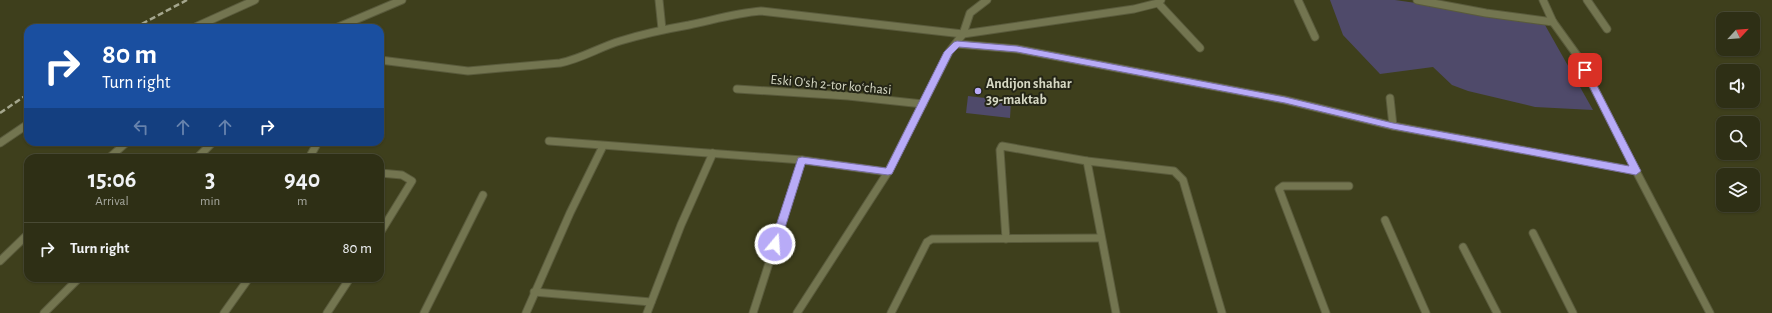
<!DOCTYPE html>
<html lang="en">
<head>
<meta charset="utf-8">
<style>
  body { margin:0; font-family:"Alegreya Sans",sans-serif; background:#36371e; color:#f1f3f6; height:100vh; display:flex; flex-direction:column; font-size:15px; white-space:nowrap }
  * { box-sizing:border-box; margin:0 }
  p { font-size:13px; color:#a7a9a0 }
  .icon { flex:none; width:22px; height:22px; fill:none; stroke:currentColor; stroke-width:2; stroke-linecap:round; stroke-linejoin:round }
  .map { position:relative; flex:1; overflow:hidden }
  .side { position:absolute; left:24px; top:154px; width:360px; height:128px; display:flex; flex-direction:column; background:#2e2f15; border-radius:12px; box-shadow:0 1px 3px #0004,0 0 0 1px #494a34 }
  .side>* { flex:none }
  .top-card { position:absolute; left:24px; top:24px; width:360px; height:122px; border-radius:12px; box-shadow:0 1px 3px #0004,0 0 0 1px #494a34; background:#1a4fa0; color:#fff; overflow:hidden }
  .needle { width:26px; rotate:64deg }
  .controls { position:absolute; left:1716px; top:12px; display:grid; gap:8px }
  .controls a { display:grid; place-items:center; width:44px; height:44px; border-radius:8px; background:#2e2f15; box-shadow:0 1px 3px #0004,0 0 0 1px #494a34; font-size:20px }
  .pin { position:absolute; display:grid; place-items:center; width:34px; height:34px; color:#fff; margin:-17px; border-radius:8px; box-shadow:0 2px 6px #0006 }
  .me { position:absolute; width:44px; margin:-22px; rotate:18deg; stroke-linejoin:round; filter:drop-shadow(0 0 3px #0008) }
  .turn { display:flex; align-items:center; gap:14px; height:84px; padding:0 12px; font-size:18px }
  .turn .icon { width:52px; height:52px; stroke-width:2.5 }
  .turn b { display:block; font-size:28px; line-height:34px }
  .lanes { display:flex; align-items:center; height:38px; padding:0 12px; background:#0003; justify-content:center; gap:20px; direction:ltr }
  .lanes .off { opacity:.35 }
  .eta { display:flex; justify-content:space-evenly; align-items:center; height:68px; text-align:center }
  .eta b { font-size:24px; font-weight:700; line-height:28px }
  ul { padding:0; list-style:none }
  li { display:flex; align-items:center; gap:12px; height:52px; padding:0 12px; border-top:1px solid #494a34 }
  li div { flex:1 }
  li b { display:block; font-size:15px }
  li em { font-style:normal }
  .map>svg:first-child { display:block }
</style>
</head>
<body>
<div class="map">
<svg width="1772" height="313" viewBox="0 0 1772 313">
  <rect width="100%" height="100%" fill="#3e3f1c"/>
  <g fill="#4f4a6a">
    <polygon points="1330,0 1395,0 1430,5 1497,18 1545,25 1593,110 1535,107 1468,91 1452,85 1433,67 1380,74 1343,35"/>
    <polygon points="968,96 1011,101 1010,118 966,113"/>
  </g>
  <g fill="none" stroke-linecap="round" stroke-linejoin="round">
    <g stroke="#5a5b3c" stroke-width="9">
      <g id="minor">
        <polyline points="659,0 662,29"/>
        <polyline points="1298,0 1315,37"/>
        <polyline points="1417,0 1486,13 1553,22"/>
        <polyline points="1587,0 1607,29"/>
        <polyline points="1158,3 1200,48"/>
        <polyline points="193,28 255,0"/>
        <polyline points="336,28 402,0"/>
        <polyline points="957,44 1017,49 1285,100 1393,126 1636,171 1579,58 1553,22 1543,0"/>
        <path d="M380 60 468 71 560 63C581 59 600 47 620 41 643 34 666 29 689 25 713 20 736 13 761 11L963 34 1134 9 1158 3 1161 0"/>
        <polyline points="737,89 848,96 923,104"/>
        <polyline points="1390,98 1393,126"/>
        <polyline points="549,141 802,160 888,172"/>
        <polyline points="0,143 28,124"/>
        <polyline points="109,158 127,142"/>
        <polyline points="197,158 213,142"/>
        <polyline points="309,158 318,142"/>
        <polyline points="1087,161 1116,313"/>
        <polyline points="1636,171 1710,313"/>
        <polyline points="380,173 402,175 412,181 380,233"/>
        <polyline points="1385,220 1426,313"/>
        <polyline points="1533,233 1573,313"/>
        <polyline points="1006,239 1000,150 1002,146 1087,161 1174,171 1183,180 1222,313"/>
        <polyline points="1463,247 1497,313"/>
        <polyline points="0,261 28,234"/>
        <polyline points="534,292 651,302"/>
        <polyline points="44,313 79,278"/>
        <polyline points="224,313 249,278"/>
        <polyline points="327,313 350,278"/>
        <polyline points="424,313 483,195"/>
        <polyline points="526,313 570,213 603,146"/>
        <polyline points="647,313 681,225 713,153"/>
        <polyline points="753,313 802,160"/>
        <polyline points="797,313 888,172 949,52 963,34 970,13 987,0"/>
        <polyline points="891,313 927,242 932,239 1101,238"/>
        <polyline points="1326,313 1279,189 1283,186 1349,186"/>
      </g>
    </g>
    <use href="#minor" stroke="#737550" stroke-width="7"/>
    <g stroke="#a4a68d" stroke-width="2.5" stroke-dasharray="6 3" stroke-linecap="butt">
      <polyline points="134,28 187,0"/>
      <polyline points="0,113 28,94"/>
    </g>
  </g>
  <polygon fill="#b8abf7" stroke="#786fa1" points="957,41 1017,46 1285,97 1393,123 1629,166 1581,70 1585,67 1589,70 1641,171 1636,175 1393,129 1285,103 1017,52 959,47 952,54 892,174 888,175 805,164 780,244 779,246 772,246 770,244 798,158 802,157 886,168 944,52 954,42"/>
  <circle fill="#b8abf7" stroke="#242516" stroke-width="1.5" cx="978" cy="91" r="4"/>
  <g text-anchor="middle" stroke-width="4" stroke-linejoin="round" paint-order="stroke">
    <g font-size="14" font-weight="bold" fill="#d6d8c4" stroke="#242516" text-anchor="start">
      <text x="986" y="88">Andijon shahar<tspan x="986" dy="16">39-maktab</tspan></text>
    </g>
    <g font-size="14" fill="#d6d8c4" stroke="#242516">
      <text transform="translate(831 84) rotate(5)" y="5">Eski Oʻsh 2-tor koʻchasi</text>
    </g>
  </g>
</svg>
<div class="controls">
<a><svg class="needle" viewBox="-14 -14 28 28"><path d="M0-13l5 13h-10z" fill="#e53935"/><path d="M0 13l5-13h-10z" fill="#a7a9a0"/></svg></a>
<a><svg class="icon" aria-label="sound" viewBox="0 0 24 24"><path d="M4 9h4l5-4v14l-5-4H4zM17 9q2 3 0 6"/></svg></a>
<a><svg class="icon" aria-label="search" viewBox="0 0 24 24"><circle cx="10" cy="10" r="6"/><path d="M15 15l6 6"/></svg></a>
<a><svg class="icon" aria-label="layers" viewBox="0 0 24 24"><path d="M12 4l9 5-9 5-9-5zM3 14l9 5 9-5"/></svg></a>
</div>
<div class="pin" style="left:1585px;top:70px;background:#d93025"><svg class="icon" aria-label="arrive" viewBox="0 0 24 24"><path d="M6 21V4h12l-3 4 3 4H6"/></svg></div>
<svg class="me" style="left:775px;top:244px" viewBox="-20 -20 40 40"><circle r="17" fill="#b8abf7" stroke="#fff" stroke-width="3"/><path d="M0-11L8 9 0 5-8 9z" fill="#fff"/></svg>
<div class="top-card">
<div class="turn"><svg class="icon" aria-label="right" viewBox="0 0 24 24"><path d="M7 20v-9h11M14 6l5 5-5 5"/></svg><div><b>80 m</b>Turn right</div></div>
<div class="lanes"><svg class="icon off" aria-label="left" viewBox="0 0 24 24"><path d="M17 20v-9H6M10 6l-5 5 5 5"/></svg><svg class="icon off" aria-label="ahead" viewBox="0 0 24 24"><path d="M12 20V5M6 11l6-6 6 6"/></svg><svg class="icon off" aria-label="ahead" viewBox="0 0 24 24"><path d="M12 20V5M6 11l6-6 6 6"/></svg><svg class="icon" aria-label="right" viewBox="0 0 24 24"><path d="M7 20v-9h11M14 6l5 5-5 5"/></svg></div>
</div>
<section class="side">
<div class="eta">
<div><b>15:06</b><p>Arrival</p></div>
<div><b>3</b><p>min</p></div>
<div><b>940</b><p>m</p></div>
</div>
<ul>
<li><svg class="icon" aria-label="right" viewBox="0 0 24 24"><path d="M7 20v-9h11M14 6l5 5-5 5"/></svg><div><b>Turn right</b></div><em>80 m</em></li>
</ul>
</section>
</div>
</body>
</html>
